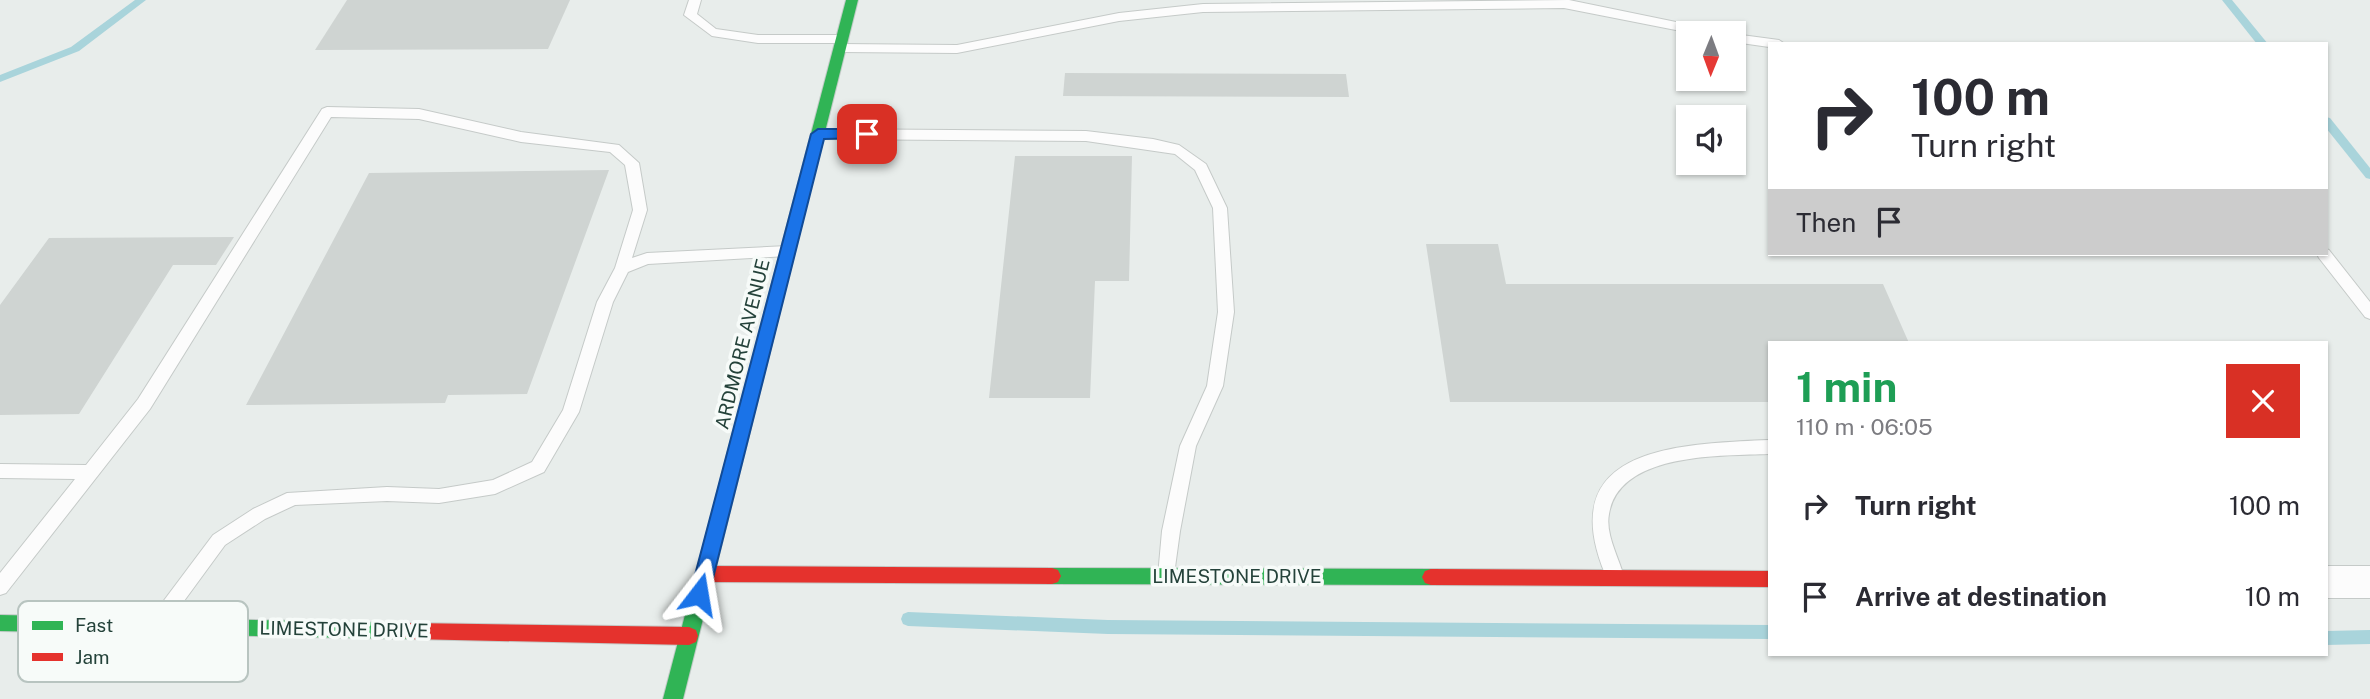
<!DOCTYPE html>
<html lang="en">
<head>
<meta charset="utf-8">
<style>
  body { margin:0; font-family:"Public Sans",sans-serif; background:#f2f2f3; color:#2b2b33; height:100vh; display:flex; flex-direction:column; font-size:26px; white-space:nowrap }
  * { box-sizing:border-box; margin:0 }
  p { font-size:23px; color:#7c7c81 }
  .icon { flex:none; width:38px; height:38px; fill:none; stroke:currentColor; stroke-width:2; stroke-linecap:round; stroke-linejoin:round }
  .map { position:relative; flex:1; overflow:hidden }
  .drawer { position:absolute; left:1768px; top:341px; width:560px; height:315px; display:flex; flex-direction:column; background:#fff; border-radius:0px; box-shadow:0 2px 5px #0004 }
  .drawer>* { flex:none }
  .top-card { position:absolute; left:1768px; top:42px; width:560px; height:214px; border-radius:0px; box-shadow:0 2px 5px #0004; background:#fff; color:#2b2b33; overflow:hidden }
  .needle { width:46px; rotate:181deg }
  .buttons { position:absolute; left:1676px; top:21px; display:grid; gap:14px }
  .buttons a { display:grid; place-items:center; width:70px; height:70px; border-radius:0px; background:#fff; box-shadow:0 2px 5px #0004; font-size:35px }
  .pin { position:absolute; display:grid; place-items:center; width:60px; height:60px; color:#fff; margin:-30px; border-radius:14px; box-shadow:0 4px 10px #0006 }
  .me { position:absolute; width:77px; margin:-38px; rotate:14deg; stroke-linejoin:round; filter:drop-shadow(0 0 5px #0008) }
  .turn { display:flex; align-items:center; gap:24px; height:147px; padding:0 28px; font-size:32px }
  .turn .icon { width:91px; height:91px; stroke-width:2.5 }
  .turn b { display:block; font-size:49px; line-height:60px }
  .then { display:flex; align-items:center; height:66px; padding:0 28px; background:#0003; gap:14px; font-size:26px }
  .round { display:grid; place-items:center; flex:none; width:74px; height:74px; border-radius:0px; background:#f2f2f3 }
  .head { display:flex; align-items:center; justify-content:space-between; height:119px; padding:0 28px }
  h1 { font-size:42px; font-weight:700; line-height:52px; color:#1e9e55 }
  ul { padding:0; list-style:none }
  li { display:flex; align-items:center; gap:21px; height:91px; padding:0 28px }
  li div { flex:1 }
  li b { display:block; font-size:26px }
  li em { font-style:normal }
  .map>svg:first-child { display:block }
</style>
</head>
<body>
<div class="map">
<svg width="2370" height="699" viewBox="0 0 2370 699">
  <rect width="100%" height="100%" fill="#e8edeb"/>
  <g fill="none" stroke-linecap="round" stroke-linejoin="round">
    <g fill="#a9d4db" fill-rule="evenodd">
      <polygon points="135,0 146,0 79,51 0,82 0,75 71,47"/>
      <polygon points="2222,0 2232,0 2268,44 2257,44"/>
      <polygon points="2326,117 2330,118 2370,168 2370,179 2366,178 2326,128"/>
      <polygon points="908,612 1108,620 1769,625 1769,639 1108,634 908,626 903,624 901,619 903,614"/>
      <polygon points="2370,630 2370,644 2326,645 2326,631"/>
    </g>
  </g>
  <g fill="#cfd4d2">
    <polygon points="347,0 570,0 548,49 315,50"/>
    <polygon points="1065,73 1346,74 1349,97 1063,96"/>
    <polygon points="1015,156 1132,156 1129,281 1095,281 1090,398 989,398"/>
    <polygon points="609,170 527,394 448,395 445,403 246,405 369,173"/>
    <polygon points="234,237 216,265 173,265 79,414 0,415 0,305 49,238"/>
    <polygon points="1426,244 1498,244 1506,284 1883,284 1909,343 1769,343 1769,402 1450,402"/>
  </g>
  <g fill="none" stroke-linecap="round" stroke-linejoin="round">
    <g stroke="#c5cac8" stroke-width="2">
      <g id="lane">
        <polygon points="689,0 701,0 697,14 716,29 758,35 842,35 848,39 842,43 758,43 712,36 684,15"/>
        <polygon points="1569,0 1710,29 1716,33 1691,33 1564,8 1203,12 1119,21 957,53 840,52 834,48 840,44 957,45 1119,13 1203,4"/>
        <polygon points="1734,34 1779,40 1785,44 1769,44 1769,47 1734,42"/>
        <polygon points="327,107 419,109 521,132 619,145 639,163 647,210 632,258 647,253 787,246 794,251 787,256 648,264 628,272 613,302 579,412 544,472 495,494 439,503 387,501 295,505 265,519 225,545 165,627 159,629 153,627 150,621 153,615 213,535 253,509 287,493 387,487 439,489 493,480 532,462 563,410 597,302 615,268 633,210 625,165 610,152 521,142 419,119 331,117 150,409 6,593 0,595 0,573 75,479 0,478 0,464 86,465 138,399 322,109"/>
        <polygon points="818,129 1086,131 1153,139 1179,145 1206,164 1227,208 1234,312 1223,386 1196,446 1180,531 1173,582 1167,584 1161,582 1158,576 1162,531 1180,446 1207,386 1218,312 1213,208 1195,170 1175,154 1086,141 818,139 811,134"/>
        <polygon points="2326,249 2329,250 2370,302 2370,319 2365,317 2319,258 2317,254 2326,254"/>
        <path d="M1769 440V454C1722 456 1619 452 1609 514 1605 534 1619 558 1624 577L1621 583 1615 585 1609 583C1547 448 1674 444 1769 440Z"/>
      </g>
    </g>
    <g stroke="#c5cac8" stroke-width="2">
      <rect id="street" x="2326" y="566" width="44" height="32"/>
    </g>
    <g stroke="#c3cbc8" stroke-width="2">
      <g id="fast">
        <polygon points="846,0 858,0 683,699 663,699"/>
        <polygon points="1052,568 1431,569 1437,571 1440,577 1437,583 1431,585 1052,584 1046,582 1043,576 1046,570"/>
        <polygon points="0,615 410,623 417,625 419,631 417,637 410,639 0,631"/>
      </g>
    </g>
    <g stroke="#c3cbc8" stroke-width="2">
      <g id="jam">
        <polygon points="705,566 1052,568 1058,570 1061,576 1058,582 1052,584 705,582 699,580 696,574 699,568"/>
        <polygon points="1431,569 1769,571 1769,587 1431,585 1425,583 1422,577 1425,571"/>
        <polygon points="410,623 689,627 696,630 698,636 696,642 689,645 410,639 403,637 401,631 403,625"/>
      </g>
    </g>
    <use href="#lane" fill="#fcfcfc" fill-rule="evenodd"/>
    <use href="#street" fill="#fcfcfc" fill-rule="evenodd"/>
    <use href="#fast" fill="#30b455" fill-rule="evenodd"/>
    <use href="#jam" fill="#e5322d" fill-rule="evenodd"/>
  </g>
  <polygon fill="#1a73e8" stroke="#114b97" stroke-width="2" points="818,129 867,129 874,134 867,138 824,139 709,594 706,600 699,603 693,600 690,594 811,134"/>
  <g text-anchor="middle" stroke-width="7" stroke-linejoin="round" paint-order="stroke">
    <g font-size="19" fill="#24423a" stroke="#f7fbf9">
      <text transform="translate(742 344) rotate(-76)" y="7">ARDMORE AVENUE</text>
      <text x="1237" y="583">LIMESTONE DRIVE</text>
      <text transform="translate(344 629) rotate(1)" y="7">LIMESTONE DRIVE</text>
    </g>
  </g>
  <rect x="18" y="601" width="230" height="81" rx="10" fill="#f7fbf9" stroke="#b8c4c0" stroke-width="2"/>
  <rect x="32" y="621" width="31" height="9" fill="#30b455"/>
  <rect x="32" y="653" width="31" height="8" fill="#e5322d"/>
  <g font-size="19" fill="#24423a">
    <text x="75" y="632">Fast</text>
    <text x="75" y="664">Jam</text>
  </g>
</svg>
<div class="buttons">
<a><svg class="needle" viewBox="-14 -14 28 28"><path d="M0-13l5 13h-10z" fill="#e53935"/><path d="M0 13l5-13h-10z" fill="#7c7c81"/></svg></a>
<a><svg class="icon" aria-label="sound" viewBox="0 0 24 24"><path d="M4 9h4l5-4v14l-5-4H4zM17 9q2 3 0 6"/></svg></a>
</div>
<div class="pin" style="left:867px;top:134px;background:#d93025"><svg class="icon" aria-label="arrive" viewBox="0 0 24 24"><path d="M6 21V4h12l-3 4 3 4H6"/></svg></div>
<svg class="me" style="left:699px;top:594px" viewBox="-20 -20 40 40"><path d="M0-17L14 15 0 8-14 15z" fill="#1a73e8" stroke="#fff" stroke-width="4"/></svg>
<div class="top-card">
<div class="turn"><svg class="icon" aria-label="right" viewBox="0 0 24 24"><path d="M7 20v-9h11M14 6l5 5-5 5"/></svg><div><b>100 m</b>Turn right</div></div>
<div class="then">Then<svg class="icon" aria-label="arrive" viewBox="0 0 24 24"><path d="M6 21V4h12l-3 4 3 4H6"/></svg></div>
</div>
<section class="drawer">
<div class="head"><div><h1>1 min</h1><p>110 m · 06:05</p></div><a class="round" style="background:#d93025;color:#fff"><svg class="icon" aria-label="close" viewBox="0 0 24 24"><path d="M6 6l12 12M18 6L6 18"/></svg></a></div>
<ul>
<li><svg class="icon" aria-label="right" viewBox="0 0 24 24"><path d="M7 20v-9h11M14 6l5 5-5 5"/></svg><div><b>Turn right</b></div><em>100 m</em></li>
<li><svg class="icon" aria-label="arrive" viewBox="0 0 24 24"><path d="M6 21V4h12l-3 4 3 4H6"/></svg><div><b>Arrive at destination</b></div><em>10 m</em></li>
</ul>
</section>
</div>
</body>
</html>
